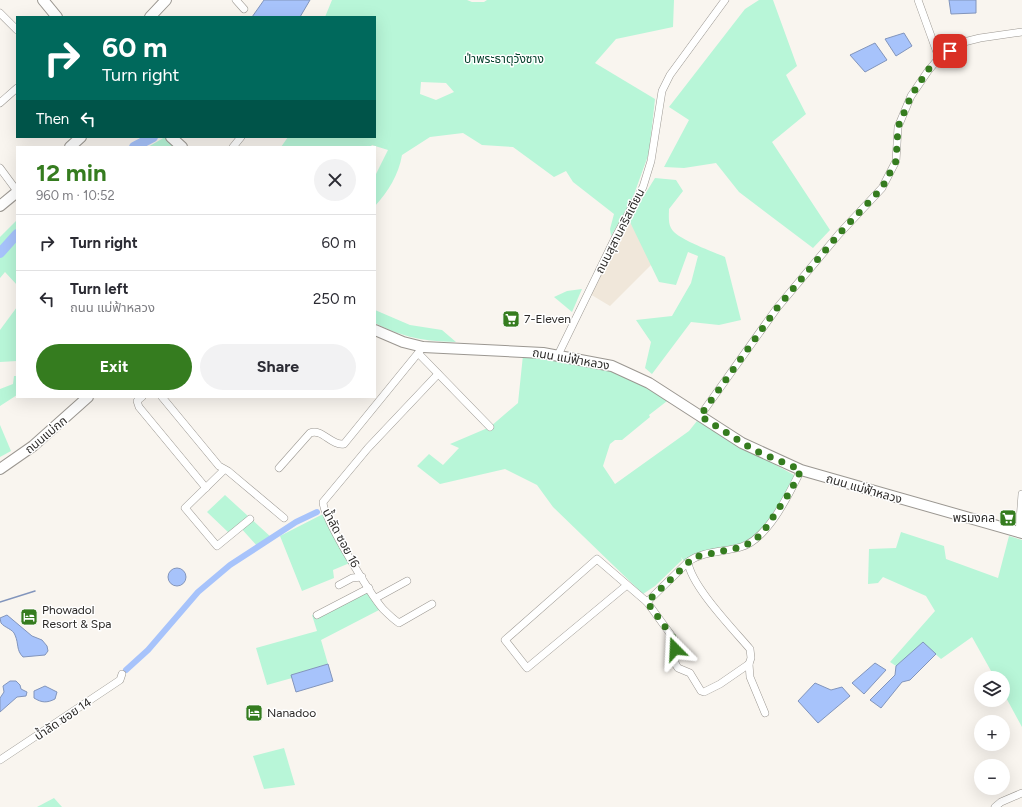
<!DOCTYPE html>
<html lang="en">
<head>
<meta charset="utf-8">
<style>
  body { margin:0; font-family:Figtree,"Noto Sans Thai",sans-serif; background:#f2f2f3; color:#2b2b33; height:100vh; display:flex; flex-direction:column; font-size:15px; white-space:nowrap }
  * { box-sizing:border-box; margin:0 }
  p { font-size:13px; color:#7c7c81 }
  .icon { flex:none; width:22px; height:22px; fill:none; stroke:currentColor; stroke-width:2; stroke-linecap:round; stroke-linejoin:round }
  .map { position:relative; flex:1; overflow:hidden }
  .details { position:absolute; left:16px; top:146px; width:360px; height:252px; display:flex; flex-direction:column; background:#fff; border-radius:0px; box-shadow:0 4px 16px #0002 }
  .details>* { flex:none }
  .guide { position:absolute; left:16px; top:16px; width:360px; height:122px; border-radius:0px; box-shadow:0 4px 16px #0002; background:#00695c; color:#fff; overflow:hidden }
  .fabs { position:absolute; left:974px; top:671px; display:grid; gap:8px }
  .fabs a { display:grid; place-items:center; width:36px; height:36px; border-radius:50%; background:#fff; box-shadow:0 4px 16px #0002; font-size:20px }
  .pin { position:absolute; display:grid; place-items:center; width:34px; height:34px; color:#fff; margin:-17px; border-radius:8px; box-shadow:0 2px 6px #0006 }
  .me { position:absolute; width:44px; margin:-22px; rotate:339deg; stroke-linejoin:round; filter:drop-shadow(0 0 3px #0008) }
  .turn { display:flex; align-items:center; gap:14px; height:84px; padding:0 20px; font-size:18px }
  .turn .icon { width:52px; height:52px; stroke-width:2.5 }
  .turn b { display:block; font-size:28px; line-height:34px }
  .then { display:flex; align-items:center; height:38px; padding:0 20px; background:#0003; gap:8px; font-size:15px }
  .round { display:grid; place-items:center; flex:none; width:42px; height:42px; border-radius:21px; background:#f2f2f3 }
  .headline { display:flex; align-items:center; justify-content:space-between; height:68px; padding:0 20px }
  h1 { font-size:24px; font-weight:700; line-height:30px; color:#357c1f }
  .cta { display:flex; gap:8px; margin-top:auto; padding:8px 20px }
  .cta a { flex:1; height:46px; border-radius:24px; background:#357c1f; color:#fff; font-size:16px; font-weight:700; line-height:46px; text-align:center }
  .cta a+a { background:#f2f2f3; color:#2b2b33 }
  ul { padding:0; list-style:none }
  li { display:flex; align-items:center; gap:12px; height:56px; padding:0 20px; border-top:1px solid #e1e1e2 }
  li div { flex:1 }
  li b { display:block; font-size:15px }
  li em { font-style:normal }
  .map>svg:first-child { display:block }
</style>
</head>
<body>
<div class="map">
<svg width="1022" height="807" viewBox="0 0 1022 807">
  <rect width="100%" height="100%" fill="#f9f5ef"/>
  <polygon fill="#f0e7da" points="629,220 652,264 610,306 590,294 617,239"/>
  <g fill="#b8f6d8" fill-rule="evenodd">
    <path d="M332 0H467L472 2H484L487 0H674L673 27 616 39 595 63 655 99 649 153 632 200 611 236 610 229 614 214 573 182 566 171 554 177 513 147 482 145 463 133 430 137 402 155C399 174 388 192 375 206V176L388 150 372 145 370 147H281L288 137H375V17H325ZM421 82 446 83 454 92 436 100 420 94Z"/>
    <polygon points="759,0 773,0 797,66 786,75 806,114 772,142 830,230 813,248 739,192 716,163 684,168 664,167 689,120 669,107 745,9"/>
    <polygon points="165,137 173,147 148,147"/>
    <path d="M655 178 676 180 683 191 669 209C669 214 668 223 671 228 676 239 712 251 725 257L741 320 719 325 691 322 652 374 645 368 651 342 636 320 672 316 691 283 698 256 688 252 676 285 659 282 629 220Z"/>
    <polygon points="17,220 17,285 5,272 0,278 0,237"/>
    <polygon points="582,289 572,312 554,297 567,291"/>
    <polygon points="17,307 17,361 0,362 0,330"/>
    <path d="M375 310 410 325 442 330 456 342C424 341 404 338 375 323Z"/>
    <polygon points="523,355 580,362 622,373 671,398 649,415 650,417 622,440 615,440 610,444 603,466 615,484 689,431 697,421 794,475 790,492 754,541 688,562 684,561 681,557 682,560 655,586 643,594 553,507 537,485 505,469 440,484 417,466 429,454 443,465 459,448 450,444 490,427 518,403"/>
    <polygon points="14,376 17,376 17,395 0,406 0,389 13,384"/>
    <polygon points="0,425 11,451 0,457"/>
    <polygon points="225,495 272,538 258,547 239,526 229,533 207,512"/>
    <polygon points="325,513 352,562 333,570 334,578 302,591 280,536"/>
    <polygon points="901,532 944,546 946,559 998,578 1009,536 1022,540 1022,727 1003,692 1003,678 995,678 972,637 941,659 923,643 896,666 890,662 935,611 926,596 883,577 878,583 868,584 869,549 896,548"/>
    <polygon points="367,589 379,610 321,640 328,664 291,675 292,678 267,685 256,648 317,631 312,615 338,605"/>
    <polygon points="284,748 295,785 264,789 253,756"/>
    <polygon points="54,798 62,807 37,807"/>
  </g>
  <g fill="#a7c3fb" stroke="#8295bc">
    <polygon points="264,0 310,0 300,17 252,17"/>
    <polygon points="949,0 976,0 976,13 951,14"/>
    <polygon points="904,33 912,46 896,56 885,39"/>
    <polygon points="875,43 887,60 865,72 850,55"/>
    <circle cx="177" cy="577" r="9"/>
    <path d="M7 615 32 636 42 640 47 646 48 651 45 655 23 657C16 650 19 644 15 635 13 629 5 628 1 623L0 618Z"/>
    <polygon points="923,642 936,654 910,680 902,682 881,708 870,700 895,675 896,666"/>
    <polygon points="875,663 886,670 864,694 852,683"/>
    <polygon points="328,664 333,681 296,692 291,675"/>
    <polygon points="10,681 16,681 20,685 21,689 27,692 26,696 17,697 0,712 0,698 4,692 3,686"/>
    <polygon points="815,683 831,690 842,687 850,696 818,723 798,701"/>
    <path d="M45 686 57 692 55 699C47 703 42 703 34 698V691Z"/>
  </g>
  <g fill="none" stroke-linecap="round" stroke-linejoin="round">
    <polyline stroke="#8295bc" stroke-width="1.5" points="0,602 35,591"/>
    <polyline stroke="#a7c3fb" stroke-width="6" points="126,670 148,650 198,592 230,565 296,522 317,512"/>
    <g stroke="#a7c3fb" stroke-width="10">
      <polyline points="134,147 153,137"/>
      <polyline points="0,253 17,234"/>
    </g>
    <g stroke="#9b9791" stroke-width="8">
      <g id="street">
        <polyline points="236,0 244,9"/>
        <polyline points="918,0 939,58"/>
        <polyline points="0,13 17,30"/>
        <polyline points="0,103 17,88"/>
        <polyline points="233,147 241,137"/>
        <polyline points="0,168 17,191"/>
        <polyline points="419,354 490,427"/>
        <polyline points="558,355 616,236 643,187 651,161 662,91 670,75 725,0"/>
        <polyline points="142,397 137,401 139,407 206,488"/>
        <polyline points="162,397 219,466 228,471 284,518"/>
        <polyline points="700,416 777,308 839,234 882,188 896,161 898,127 911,96 928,71 939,58 960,43 980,38 1022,32"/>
        <path d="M279 468 310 433C322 428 331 446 344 444L423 347"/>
        <polyline points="224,470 185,508 217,546 250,519"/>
        <polyline points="1019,533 1022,494"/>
        <polyline points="339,585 352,578 362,577"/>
        <path d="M627 585 527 668 505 640 597 559 647 602 674 639 675 649 673 657 676 665 678 668 690 673 701 691 704 692 720 684 749 664 751 658 750 649C734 630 691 586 688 562 702 551 724 552 741 547 768 539 789 494 801 470"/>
        <polyline points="376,598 407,581"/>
        <polyline points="647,602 688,562"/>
        <path d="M432 604 399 623C393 619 388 614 383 609 371 595 323 518 323 502L368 448 438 374"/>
        <polyline points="317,615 369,588"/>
        <polyline points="749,664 750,677 765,713"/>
        <polyline points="0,760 120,680 122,674"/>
        <polyline points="995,807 1001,802 1022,793"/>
      </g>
    </g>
    <g stroke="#9b9791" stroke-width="12">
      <g id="secondary">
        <polyline points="43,0 57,17"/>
        <polyline points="150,17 166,0"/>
        <polyline points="171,137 182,147"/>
        <polyline points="70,147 81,137"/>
        <polyline points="0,206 17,192"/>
        <polyline points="375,330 403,342 423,347 543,353 612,366 649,383 742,443 801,470 1022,533"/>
        <polyline points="0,469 33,446 88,397"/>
      </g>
    </g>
    <use href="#street" stroke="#fff" stroke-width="7"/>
    <use href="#secondary" stroke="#fff" stroke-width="10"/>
  </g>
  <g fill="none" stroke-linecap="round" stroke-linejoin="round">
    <polyline stroke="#357c1f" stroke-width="7" stroke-dasharray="0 12.6" points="675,649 674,639 647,602 694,557 742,547 754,541 763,532 790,492 801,470 754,450 700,416 777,308 839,234 882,188 896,161 898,127 911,96 928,70 939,58 950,51"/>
  </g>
  <defs>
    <g id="supermarket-square" transform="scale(0.9)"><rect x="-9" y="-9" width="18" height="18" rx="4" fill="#357c1f" stroke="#fff"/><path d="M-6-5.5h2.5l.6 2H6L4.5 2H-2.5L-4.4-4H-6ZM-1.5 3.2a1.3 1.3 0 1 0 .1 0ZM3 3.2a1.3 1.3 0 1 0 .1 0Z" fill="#fff"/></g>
    <g id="hotel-square" transform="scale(0.9)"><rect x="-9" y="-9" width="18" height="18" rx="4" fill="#357c1f" stroke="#fff"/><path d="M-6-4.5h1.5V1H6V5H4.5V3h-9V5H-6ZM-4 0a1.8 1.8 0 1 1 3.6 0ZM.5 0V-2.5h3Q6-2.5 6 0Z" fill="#fff"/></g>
  </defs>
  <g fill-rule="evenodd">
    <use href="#supermarket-square" x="511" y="319"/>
    <use href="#supermarket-square" x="1008" y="518"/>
    <use href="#hotel-square" x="29" y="617"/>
    <use href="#hotel-square" x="254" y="713"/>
  </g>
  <g text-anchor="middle" stroke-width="3" stroke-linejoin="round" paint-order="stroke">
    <g font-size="12" fill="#04412c" stroke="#fff">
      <text x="504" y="63">ป่าพระธาตุวังซาง</text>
    </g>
    <g font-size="12" fill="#2c2a28" stroke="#fff">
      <text transform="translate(620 231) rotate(-63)" y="4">ถนนสุสานคริสเตียน</text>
      <text transform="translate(571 359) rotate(10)" y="4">ถนน แม่ฟ้าหลวง</text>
      <text transform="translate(46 435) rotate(-40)" y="4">ถนนแม่กก</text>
      <text transform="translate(864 489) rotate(16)" y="4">ถนน แม่ฟ้าหลวง</text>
      <text transform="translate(341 538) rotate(62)" y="4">น้ำลัด ซอย 16</text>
      <text transform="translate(63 719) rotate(-34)" y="4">น้ำลัด ซอย 14</text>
    </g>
    <g font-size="12" fill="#2c2a28" stroke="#fff" text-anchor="start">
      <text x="524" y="323">7-Eleven</text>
      <text x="995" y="522" text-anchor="end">พรมงคล</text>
      <text x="42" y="614">Phowadol<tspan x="42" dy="14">Resort &amp; Spa</tspan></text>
      <text x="267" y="717">Nanadoo</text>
    </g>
  </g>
</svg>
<div class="fabs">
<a><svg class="icon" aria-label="layers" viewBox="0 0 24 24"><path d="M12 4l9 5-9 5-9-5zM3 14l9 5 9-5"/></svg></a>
<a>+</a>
<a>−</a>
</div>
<div class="pin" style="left:950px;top:51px;background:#d93025"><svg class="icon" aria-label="arrive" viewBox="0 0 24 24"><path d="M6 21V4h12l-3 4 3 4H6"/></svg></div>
<svg class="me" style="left:675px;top:649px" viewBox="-20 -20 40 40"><path d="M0-17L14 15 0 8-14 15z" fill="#357c1f" stroke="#fff" stroke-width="4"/></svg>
<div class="guide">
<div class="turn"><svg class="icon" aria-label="right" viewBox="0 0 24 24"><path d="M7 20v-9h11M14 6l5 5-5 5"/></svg><div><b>60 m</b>Turn right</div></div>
<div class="then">Then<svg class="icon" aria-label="left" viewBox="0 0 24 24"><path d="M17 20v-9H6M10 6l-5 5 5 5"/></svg></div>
</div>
<section class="details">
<div class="headline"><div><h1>12 min</h1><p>960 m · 10:52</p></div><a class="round"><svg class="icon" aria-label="close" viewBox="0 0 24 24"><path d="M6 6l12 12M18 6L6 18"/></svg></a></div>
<ul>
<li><svg class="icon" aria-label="right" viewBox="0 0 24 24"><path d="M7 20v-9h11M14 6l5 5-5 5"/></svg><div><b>Turn right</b></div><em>60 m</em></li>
<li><svg class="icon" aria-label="left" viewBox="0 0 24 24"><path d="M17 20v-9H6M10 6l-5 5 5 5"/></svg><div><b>Turn left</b><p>ถนน แม่ฟ้าหลวง</p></div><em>250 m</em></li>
</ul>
<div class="cta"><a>Exit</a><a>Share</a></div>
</section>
</div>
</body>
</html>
